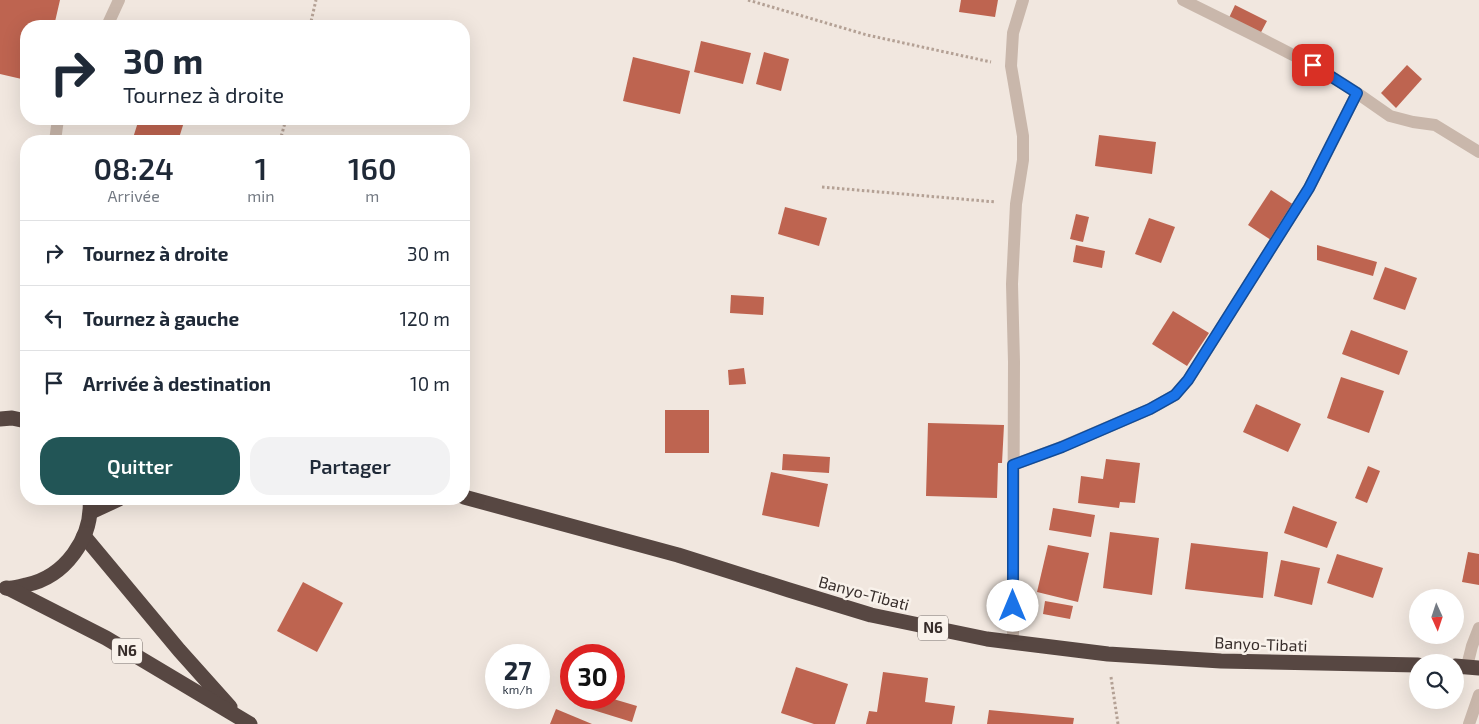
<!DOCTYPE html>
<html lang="fr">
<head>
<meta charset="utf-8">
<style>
  body { margin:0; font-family:"Exo 2",sans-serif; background:#f2f2f3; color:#1f2937; height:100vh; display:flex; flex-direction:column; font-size:19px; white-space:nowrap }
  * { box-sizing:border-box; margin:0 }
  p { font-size:16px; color:#747a83 }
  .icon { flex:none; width:28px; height:28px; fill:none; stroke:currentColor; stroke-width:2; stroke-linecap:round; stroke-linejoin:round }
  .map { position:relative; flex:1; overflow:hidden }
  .drawer { position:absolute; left:20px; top:135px; width:450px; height:370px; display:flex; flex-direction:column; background:#fff; border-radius:20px; box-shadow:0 5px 20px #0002 }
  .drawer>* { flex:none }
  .top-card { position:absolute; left:20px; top:20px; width:450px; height:105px; border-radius:20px; box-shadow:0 5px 20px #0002; background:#fff; color:#1f2937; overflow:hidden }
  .needle { width:32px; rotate:177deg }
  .controls { position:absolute; left:1409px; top:589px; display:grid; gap:10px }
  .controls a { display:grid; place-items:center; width:55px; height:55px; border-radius:50%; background:#fff; box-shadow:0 5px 20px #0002; font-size:25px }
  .speed { position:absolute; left:485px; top:644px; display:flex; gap:10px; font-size:25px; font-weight:700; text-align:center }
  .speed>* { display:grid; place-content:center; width:65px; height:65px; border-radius:50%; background:#fff; box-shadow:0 5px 20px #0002; line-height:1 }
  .speed small { font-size:12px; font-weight:400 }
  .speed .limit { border:8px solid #d22; background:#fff; color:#111 }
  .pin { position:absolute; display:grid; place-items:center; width:42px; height:42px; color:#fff; margin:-21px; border-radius:10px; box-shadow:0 2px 8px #0006 }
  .me { position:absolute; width:55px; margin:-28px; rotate:0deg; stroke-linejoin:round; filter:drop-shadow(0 0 4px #0008) }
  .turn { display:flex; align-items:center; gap:18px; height:105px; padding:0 20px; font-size:22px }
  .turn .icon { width:65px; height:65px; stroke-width:2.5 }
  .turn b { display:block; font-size:35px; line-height:42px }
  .eta { display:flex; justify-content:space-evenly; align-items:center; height:85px; text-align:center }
  .eta b { font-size:30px; font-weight:600; line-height:35px }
  .cta { display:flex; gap:10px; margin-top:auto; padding:10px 20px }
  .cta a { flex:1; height:58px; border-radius:20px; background:#225556; color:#fff; font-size:20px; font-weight:600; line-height:58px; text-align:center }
  .cta a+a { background:#f2f2f3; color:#1f2937 }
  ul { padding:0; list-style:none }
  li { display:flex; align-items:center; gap:15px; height:65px; padding:0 20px; border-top:1px solid #e0e1e3 }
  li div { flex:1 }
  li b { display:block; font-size:19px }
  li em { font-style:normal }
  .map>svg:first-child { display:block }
</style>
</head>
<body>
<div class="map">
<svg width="1479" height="724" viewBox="0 0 1479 724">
  <rect width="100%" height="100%" fill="#f1e7df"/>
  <g fill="#be6450">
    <polygon points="0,0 60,0 54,26 26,26 26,80 0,74"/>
    <polygon points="961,0 998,0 995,17 959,12"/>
    <polygon points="1235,5 1267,21 1259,36 1228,20"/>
    <polygon points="701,41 751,53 743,84 694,72"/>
    <polygon points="764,52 789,59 781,91 756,84"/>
    <polygon points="633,57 690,71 680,114 623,101"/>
    <polygon points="1407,65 1422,79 1396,108 1381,93"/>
    <polygon points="139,119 185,119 178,141 132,141"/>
    <polygon points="1099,135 1156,142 1152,174 1095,166"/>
    <polygon points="1271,190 1294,205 1271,240 1248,225"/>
    <polygon points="785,207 827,218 819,246 778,234"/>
    <polygon points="1076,214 1089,217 1083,242 1070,239"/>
    <polygon points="1149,218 1175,227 1161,263 1135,254"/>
    <polygon points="1076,245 1105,251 1102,268 1073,262"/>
    <polygon points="1317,245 1377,262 1373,276 1317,260"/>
    <polygon points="1385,267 1417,278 1405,310 1373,299"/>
    <polygon points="731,295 764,297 763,315 730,313"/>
    <polygon points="1173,311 1209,333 1187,366 1152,344"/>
    <polygon points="1351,330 1408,351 1399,375 1342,354"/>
    <polygon points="744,368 746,384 729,385 728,370"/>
    <polygon points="1341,377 1384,391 1369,433 1327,418"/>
    <polygon points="1256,404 1301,424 1288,452 1243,432"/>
    <rect x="665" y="410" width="44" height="43"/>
    <polygon points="928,423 1004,425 1002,463 998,463 997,498 926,496"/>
    <polygon points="783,454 830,457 829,473 782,470"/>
    <polygon points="1106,459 1140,463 1135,503 1120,502 1119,508 1078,503 1081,476 1103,479"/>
    <polygon points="1368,466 1380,471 1367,503 1355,498"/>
    <polygon points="771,472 828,484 819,527 762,515"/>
    <polygon points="1293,506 1337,522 1327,548 1284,533"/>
    <polygon points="1053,508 1095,515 1091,537 1049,530"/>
    <polygon points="1110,532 1159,538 1152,595 1103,588"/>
    <polygon points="1191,543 1268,552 1263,598 1185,589"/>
    <polygon points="1048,545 1089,553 1078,602 1037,592"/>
    <polygon points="1468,552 1479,554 1479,585 1462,582"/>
    <polygon points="1337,554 1383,568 1373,598 1327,583"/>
    <polygon points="1281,560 1320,568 1312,605 1274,596"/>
    <polygon points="303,582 343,603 317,652 277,631"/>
    <polygon points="1045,601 1073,606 1070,619 1043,614"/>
    <polygon points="796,667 848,684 835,724 814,724 781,713"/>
    <polygon points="883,672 928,678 925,702 955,706 952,724 866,724 869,711 877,712"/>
    <polygon points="579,698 610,698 637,706 632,722 577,705"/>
    <polygon points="556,709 592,724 550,724"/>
    <polygon points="989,710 1074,718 1073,724 987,724"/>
  </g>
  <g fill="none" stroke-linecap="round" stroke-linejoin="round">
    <g stroke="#b4a195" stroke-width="3" stroke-dasharray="2.5 2.5" stroke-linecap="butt">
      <polyline points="748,0 867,35 991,62"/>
      <polyline points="310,26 316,0"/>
      <polyline points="280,141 286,119"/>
      <polyline points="822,187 996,202"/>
      <polyline points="1111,677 1118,724"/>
    </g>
    <g stroke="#c9b7ab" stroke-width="12">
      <polyline points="107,26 119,0"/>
      <polyline points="1357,93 1390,116 1413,122 1435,125 1479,152"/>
      <polyline points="55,141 58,119"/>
      <path d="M1013 465 1061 447 1150 409 1175 395 1188 380 1309 188 1357 93C1302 56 1242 30 1183 0"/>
      <polyline points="1013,643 1014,362 1012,284 1016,204 1023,160 1023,136 1011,66 1013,33 1023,0"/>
      <polyline points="1467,666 1472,646 1479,628"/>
      <polyline points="1469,724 1479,695"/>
    </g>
    <g stroke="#574742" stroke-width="15">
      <polyline points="0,419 12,418 26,421"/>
      <polyline points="464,497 678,555 789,590 871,615 987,639 1108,654 1221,661 1418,665"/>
      <polyline points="91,512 119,499"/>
      <polyline points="84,536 179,650 230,707"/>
      <path d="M6 588C13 589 19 587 26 585 65 577 93 538 90 499"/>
      <polyline points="10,589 106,638 250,724"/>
      <polyline points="1455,666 1479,668"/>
    </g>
  </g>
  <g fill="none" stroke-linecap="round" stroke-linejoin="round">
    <g stroke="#114b97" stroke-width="12">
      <polyline id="route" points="1013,606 1013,465 1062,447 1150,409 1175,395 1188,380 1309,188 1357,93 1313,65"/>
    </g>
    <use href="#route" stroke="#1a73e8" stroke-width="9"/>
  </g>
  <g text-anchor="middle" stroke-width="5" stroke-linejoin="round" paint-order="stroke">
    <g fill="#f9f2eb" stroke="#716864" stroke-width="1">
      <rect x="918" y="615.5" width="30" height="25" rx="4"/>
      <rect x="112" y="638.5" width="30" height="25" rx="4"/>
    </g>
    <g font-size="15" font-weight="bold" fill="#372d2a">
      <text x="933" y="633">N6</text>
      <text x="127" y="656">N6</text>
    </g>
    <g font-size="16" fill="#372d2a" stroke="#f9f2eb">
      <text transform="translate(864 593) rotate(15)" y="6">Banyo-Tibati</text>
      <text transform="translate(1261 644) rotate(2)" y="6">Banyo-Tibati</text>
    </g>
  </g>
</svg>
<div class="controls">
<a><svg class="needle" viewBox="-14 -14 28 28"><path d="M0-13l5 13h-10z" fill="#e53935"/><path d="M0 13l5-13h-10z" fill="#747a83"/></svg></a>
<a><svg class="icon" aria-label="search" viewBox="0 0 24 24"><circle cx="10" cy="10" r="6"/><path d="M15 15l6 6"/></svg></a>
</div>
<div class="speed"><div>27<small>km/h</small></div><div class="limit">30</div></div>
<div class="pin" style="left:1313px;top:65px;background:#d93025"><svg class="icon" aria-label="arrive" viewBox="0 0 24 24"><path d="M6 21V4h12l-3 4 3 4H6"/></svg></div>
<svg class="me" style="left:1013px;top:606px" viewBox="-20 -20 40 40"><circle r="19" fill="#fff"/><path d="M0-13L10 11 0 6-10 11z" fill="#1a73e8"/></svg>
<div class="top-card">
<div class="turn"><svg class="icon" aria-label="right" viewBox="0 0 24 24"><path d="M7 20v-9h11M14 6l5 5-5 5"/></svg><div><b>30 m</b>Tournez à droite</div></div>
</div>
<section class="drawer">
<div class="eta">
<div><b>08:24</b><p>Arrivée</p></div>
<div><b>1</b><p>min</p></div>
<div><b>160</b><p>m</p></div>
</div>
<ul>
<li><svg class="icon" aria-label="right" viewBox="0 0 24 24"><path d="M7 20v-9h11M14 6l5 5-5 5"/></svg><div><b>Tournez à droite</b></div><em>30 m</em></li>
<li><svg class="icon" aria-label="left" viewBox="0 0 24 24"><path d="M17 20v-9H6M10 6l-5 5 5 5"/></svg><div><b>Tournez à gauche</b></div><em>120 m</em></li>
<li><svg class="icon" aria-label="arrive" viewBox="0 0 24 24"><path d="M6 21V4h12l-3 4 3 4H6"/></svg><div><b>Arrivée à destination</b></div><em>10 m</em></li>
</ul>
<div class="cta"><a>Quitter</a><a>Partager</a></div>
</section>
</div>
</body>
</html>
